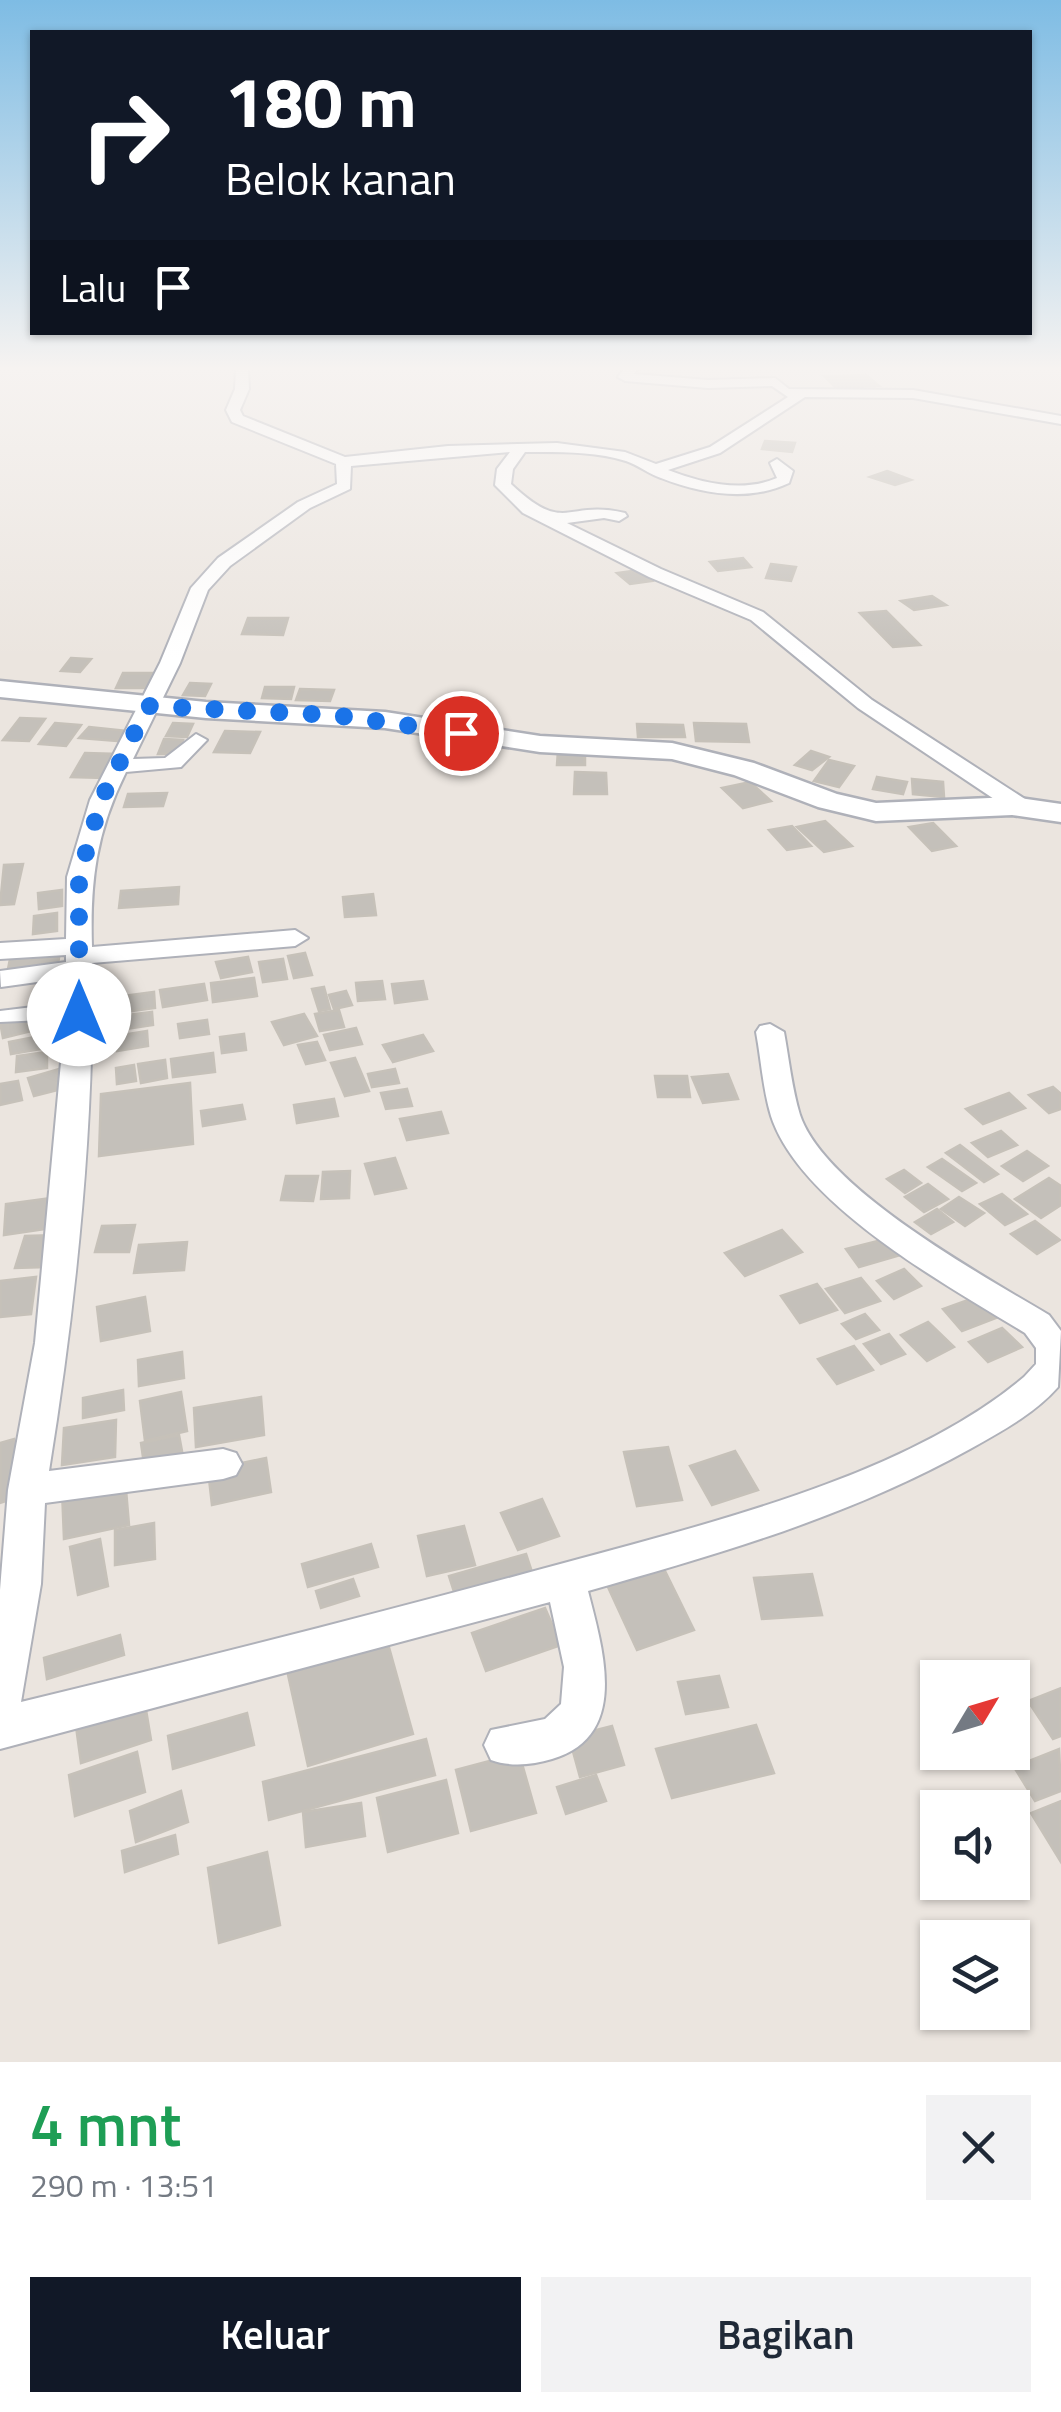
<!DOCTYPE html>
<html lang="id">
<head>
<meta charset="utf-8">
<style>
  body { margin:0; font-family:"Titillium Web",sans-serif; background:#f2f2f3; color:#1f2937; height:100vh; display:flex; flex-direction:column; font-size:38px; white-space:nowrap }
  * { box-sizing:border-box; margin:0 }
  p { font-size:32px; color:#747a83 }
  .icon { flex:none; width:55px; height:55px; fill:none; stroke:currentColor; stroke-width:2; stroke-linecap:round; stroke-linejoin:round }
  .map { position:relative; height:2062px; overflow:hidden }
  .drawer { display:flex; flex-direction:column; background:#fff; flex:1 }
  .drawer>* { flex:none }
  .hud { position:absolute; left:30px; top:30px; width:1002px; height:305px; border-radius:0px; box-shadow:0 2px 8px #0004; background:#111827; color:#fff; overflow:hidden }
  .needle { width:65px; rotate:52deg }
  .fabs { position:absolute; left:920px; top:1660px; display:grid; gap:20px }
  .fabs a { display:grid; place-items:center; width:110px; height:110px; border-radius:0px; background:#fff; box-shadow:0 2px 8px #0004; font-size:50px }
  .pin { position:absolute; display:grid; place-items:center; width:85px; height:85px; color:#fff; margin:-42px; border:5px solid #fff; border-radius:50%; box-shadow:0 2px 10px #0007 }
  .me { position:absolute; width:110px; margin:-55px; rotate:0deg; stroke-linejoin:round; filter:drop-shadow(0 0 8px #0008) }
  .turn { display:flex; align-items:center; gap:35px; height:210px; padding:0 30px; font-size:45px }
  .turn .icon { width:130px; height:130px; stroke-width:2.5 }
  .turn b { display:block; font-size:70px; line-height:85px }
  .then { display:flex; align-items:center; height:95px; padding:0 30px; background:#0003; gap:20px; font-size:38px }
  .round { display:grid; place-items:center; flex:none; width:105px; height:105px; border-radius:0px; background:#f2f2f3 }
  .head { display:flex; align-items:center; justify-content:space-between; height:170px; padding:0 30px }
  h1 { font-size:60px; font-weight:600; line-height:75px; color:#1e9e55 }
  .cta { display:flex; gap:20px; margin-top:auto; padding:20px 30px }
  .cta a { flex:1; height:115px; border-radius:0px; background:#111827; color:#fff; font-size:40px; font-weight:600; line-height:115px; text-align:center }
  .cta a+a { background:#f2f2f3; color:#1f2937 }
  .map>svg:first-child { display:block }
</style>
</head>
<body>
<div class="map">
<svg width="1061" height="2062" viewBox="0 0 1061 2062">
  <rect width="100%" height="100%" fill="#ebe5df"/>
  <g fill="#c4c0ba" stroke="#c6c1b9" stroke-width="2.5">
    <polygon points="866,375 879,386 836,388 824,376"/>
    <polygon points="765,441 795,443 792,452 762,449"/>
    <polygon points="887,471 911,480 895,485 870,477"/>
    <polygon points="743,558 751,567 718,571 710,562"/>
    <polygon points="771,564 796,567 791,581 766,578"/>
    <polygon points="639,570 652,581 630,584 617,573"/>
    <polygon points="932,596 946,605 914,610 901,601"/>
    <polygon points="886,611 920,645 893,647 860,613"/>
    <polygon points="248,618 288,618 283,635 242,634"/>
    <polygon points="71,658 91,659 80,672 61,671"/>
    <polygon points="123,673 162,673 155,688 116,688"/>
    <polygon points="190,683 211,684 205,696 183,695"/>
    <polygon points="265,687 294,687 291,699 262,698"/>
    <polygon points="300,689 334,690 330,701 296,700"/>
    <polygon points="20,718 45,719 29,741 3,740"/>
    <polygon points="55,723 81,725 66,746 39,744"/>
    <polygon points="173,723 193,724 187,737 166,736"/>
    <polygon points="694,723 746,724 749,742 696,741"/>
    <polygon points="637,724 683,725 685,737 638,737"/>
    <polygon points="89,727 127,731 117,741 79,738"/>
    <polygon points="225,731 260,732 250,753 214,752"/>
    <polygon points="164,739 183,740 177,754 158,754"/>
    <polygon points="558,751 585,751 585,765 557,765"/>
    <polygon points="811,751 829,757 812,770 795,765"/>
    <polygon points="85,753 118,754 105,778 71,777"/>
    <polygon points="829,760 854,766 839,787 814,781"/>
    <polygon points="575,772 606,773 607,794 574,794"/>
    <polygon points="877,777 907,782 903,794 873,789"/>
    <polygon points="912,779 943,782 944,797 913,794"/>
    <polygon points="750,782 771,801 743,808 722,788"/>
    <polygon points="167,793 163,806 124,807 128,794"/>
    <polygon points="825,821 852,846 824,852 797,827"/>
    <polygon points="933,823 956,846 932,851 909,827"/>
    <polygon points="792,826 811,846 787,850 769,830"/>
    <polygon points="23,864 14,904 0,905 4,865"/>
    <polygon points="179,887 178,904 119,908 121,891"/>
    <polygon points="62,890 62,906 39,909 38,893"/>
    <polygon points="373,894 376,915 345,917 343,897"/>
    <polygon points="57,913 57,931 33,934 34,916"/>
    <polygon points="60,951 57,970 7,974 11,954"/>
    <polygon points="305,953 312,975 294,978 288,956"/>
    <polygon points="248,957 252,972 221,978 216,962"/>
    <polygon points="283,959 287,979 263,982 259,962"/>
    <polygon points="63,974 68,990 41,996 37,979"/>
    <polygon points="254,978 257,996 213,1002 211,983"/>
    <polygon points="382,981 385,999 358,1001 356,983"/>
    <polygon points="423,981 427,999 395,1003 392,984"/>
    <polygon points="204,984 207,1000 163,1007 160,990"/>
    <polygon points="324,987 330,1009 319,1011 312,989"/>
    <polygon points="346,991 352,1005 334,1009 329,995"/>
    <polygon points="154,992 155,1008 117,1013 115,997"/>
    <polygon points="339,1010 344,1027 320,1031 315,1014"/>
    <polygon points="152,1012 153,1025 112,1031 111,1017"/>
    <polygon points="304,1014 317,1036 284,1045 272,1022"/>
    <polygon points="31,1015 35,1030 3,1038 0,1022"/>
    <polygon points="207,1020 209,1034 180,1038 178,1024"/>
    <polygon points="356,1028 362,1044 330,1050 324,1035"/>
    <polygon points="147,1031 148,1046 117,1051 116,1036"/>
    <polygon points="244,1034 246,1050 222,1053 220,1037"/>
    <polygon points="423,1035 433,1051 393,1062 383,1045"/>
    <polygon points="40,1036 41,1049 11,1054 9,1042"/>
    <polygon points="317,1042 325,1060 306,1064 298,1045"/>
    <polygon points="47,1052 47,1068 16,1072 17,1056"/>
    <polygon points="213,1053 215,1072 173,1077 171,1059"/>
    <polygon points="355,1058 369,1091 345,1096 331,1063"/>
    <polygon points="165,1060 167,1078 141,1083 138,1064"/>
    <polygon points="134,1065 136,1081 117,1084 116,1068"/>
    <polygon points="59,1069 66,1088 34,1096 28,1078"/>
    <polygon points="395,1069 399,1083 372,1087 368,1074"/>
    <polygon points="728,1074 738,1099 703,1103 692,1077"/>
    <polygon points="655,1076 687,1076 690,1097 658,1097"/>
    <polygon points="18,1081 22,1100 0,1105 0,1084"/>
    <polygon points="190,1083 193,1144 99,1156 101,1094"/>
    <polygon points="1053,1087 1061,1094 1061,1109 1049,1113 1029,1095"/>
    <polygon points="407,1089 412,1106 386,1109 381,1093"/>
    <polygon points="1009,1093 1025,1108 983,1124 966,1109"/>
    <polygon points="334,1099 338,1116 297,1123 294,1105"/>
    <polygon points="242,1105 245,1119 203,1126 201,1111"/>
    <polygon points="441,1112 448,1133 407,1140 400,1119"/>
    <polygon points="1001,1131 1017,1145 988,1157 972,1143"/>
    <polygon points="960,1145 998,1174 984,1182 946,1153"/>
    <polygon points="1027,1151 1048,1166 1023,1181 1002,1166"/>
    <polygon points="395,1158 406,1188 375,1194 365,1164"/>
    <polygon points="942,1159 976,1183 962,1191 928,1167"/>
    <polygon points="904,1170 921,1183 905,1193 887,1179"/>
    <polygon points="350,1171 349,1198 321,1199 323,1172"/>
    <polygon points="286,1176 318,1176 313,1201 281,1200"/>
    <polygon points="1049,1178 1061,1186 1061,1205 1041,1218 1015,1199"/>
    <polygon points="928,1184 948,1199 924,1212 905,1197"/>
    <polygon points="1002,1194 1027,1214 1005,1225 980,1204"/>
    <polygon points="59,1197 59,1227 4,1235 6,1204"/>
    <polygon points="959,1197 984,1213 965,1226 941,1209"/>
    <polygon points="937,1209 953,1222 931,1234 915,1222"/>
    <polygon points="1035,1221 1060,1240 1037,1254 1011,1234"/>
    <polygon points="135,1225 129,1252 95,1252 102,1226"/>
    <polygon points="782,1230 802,1252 745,1276 725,1253"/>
    <polygon points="57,1235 47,1267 15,1268 25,1236"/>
    <polygon points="894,1237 907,1253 859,1267 846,1249"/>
    <polygon points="187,1242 184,1270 134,1273 139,1245"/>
    <polygon points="904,1269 921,1286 894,1299 877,1281"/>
    <polygon points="36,1277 31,1314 0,1317 0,1281"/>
    <polygon points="861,1278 880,1301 845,1313 826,1289"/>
    <polygon points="817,1284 837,1310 800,1323 781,1296"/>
    <polygon points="982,1295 1001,1316 962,1331 943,1309"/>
    <polygon points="145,1297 150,1331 101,1341 97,1307"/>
    <polygon points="865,1314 879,1330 856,1339 842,1324"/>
    <polygon points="928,1322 954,1347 927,1361 901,1335"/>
    <polygon points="1002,1328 1022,1347 988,1362 969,1342"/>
    <polygon points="889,1334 905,1354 881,1364 864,1344"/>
    <polygon points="854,1346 873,1370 837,1384 818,1359"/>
    <polygon points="182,1352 184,1378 139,1386 138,1360"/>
    <polygon points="123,1390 124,1410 83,1418 83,1398"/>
    <polygon points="181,1392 187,1431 145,1441 140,1401"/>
    <polygon points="261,1397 264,1435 196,1447 194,1408"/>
    <polygon points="116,1420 115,1457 62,1465 64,1428"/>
    <polygon points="179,1435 184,1462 145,1471 141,1443"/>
    <polygon points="14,1439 25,1495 0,1503 0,1443"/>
    <polygon points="668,1447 682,1500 637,1506 624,1452"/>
    <polygon points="735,1451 758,1490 712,1505 690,1466"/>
    <polygon points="266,1458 271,1492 212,1505 208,1470"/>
    <polygon points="125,1478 129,1525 64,1539 62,1490"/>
    <polygon points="542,1499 559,1536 518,1550 501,1513"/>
    <polygon points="154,1523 155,1559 115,1565 115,1530"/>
    <polygon points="464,1526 475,1565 427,1576 418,1536"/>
    <polygon points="100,1539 108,1586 78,1595 70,1547"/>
    <polygon points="371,1544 378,1567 308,1587 302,1564"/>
    <polygon points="526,1554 535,1581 457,1601 449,1576"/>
    <polygon points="664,1569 694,1630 637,1650 608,1587"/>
    <polygon points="812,1574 822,1615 762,1619 754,1578"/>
    <polygon points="353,1579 359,1596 321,1608 316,1591"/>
    <polygon points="545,1608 561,1645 486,1671 472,1633"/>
    <polygon points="385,1633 413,1734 308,1766 285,1661"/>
    <polygon points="120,1635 124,1655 47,1679 44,1658"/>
    <polygon points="719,1676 728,1707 686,1714 678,1682"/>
    <polygon points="1061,1688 1061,1736 1053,1739 1028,1701"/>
    <polygon points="144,1698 151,1740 81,1763 75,1719"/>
    <polygon points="247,1713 254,1745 173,1769 168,1736"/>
    <polygon points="756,1725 774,1773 672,1798 656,1749"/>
    <polygon points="612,1726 624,1765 580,1777 569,1737"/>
    <polygon points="426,1739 435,1775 269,1820 263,1782"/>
    <polygon points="1059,1749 1061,1791 1035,1801 1014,1767"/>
    <polygon points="137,1752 145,1792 75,1816 69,1775"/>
    <polygon points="519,1753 536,1813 471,1831 456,1770"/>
    <polygon points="596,1775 606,1801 566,1814 557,1787"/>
    <polygon points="446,1780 458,1833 388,1852 377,1798"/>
    <polygon points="181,1791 188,1822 136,1842 130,1811"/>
    <polygon points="1061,1801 1061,1862 1031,1813"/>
    <polygon points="361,1803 365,1836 306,1847 303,1812"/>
    <polygon points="175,1835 178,1854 125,1872 122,1851"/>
    <polygon points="267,1852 280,1925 219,1943 208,1868"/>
  </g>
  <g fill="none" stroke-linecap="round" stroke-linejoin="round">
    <g stroke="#afb1b9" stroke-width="4">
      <path id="minor" d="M236 369H248L249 389 240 410 243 416 345 457 448 446 557 443 625 452 656 464 710 447 788 397 772 386 708 388 625 381 618 377 624 369H637L634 374 708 380 775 378 789 389 913 390 1061 416V424L913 398 805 397 720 453 668 470C702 483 742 493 777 478L770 463 777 459 793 471 789 483C749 502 702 494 661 478 649 474 638 465 626 461 594 451 558 452 525 452L513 469 511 484C566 536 565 499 625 513L627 516 619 521 604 518 567 523 661 569 763 612 872 700 1028 801V811H1012L858 708 751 620 649 577 523 513 495 485 497 469 510 452 351 466 350 489 310 508 230 566 208 590 180 663 133 759 165 758 196 734 207 740 181 767 126 772C96 832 90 882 92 947L295 930 308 938 295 946 92 963C94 1133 76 1303 49 1471L223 1449 236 1453 242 1464 236 1475 223 1479 45 1503 41 1584 21 1702C203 1658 384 1612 564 1563 710 1523 907 1476 1024 1377L1036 1364V1348L1025 1333C948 1286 800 1205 771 1116 763 1090 761 1059 756 1032L760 1026 770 1024 784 1032C789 1059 792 1089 800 1115 825 1189 982 1275 1049 1315L1061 1331 1058 1387C1034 1414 1002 1431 970 1449 850 1516 719 1554 588 1591 603 1650 630 1736 552 1759 532 1765 510 1767 491 1760L484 1745 491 1730 545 1719 561 1704 564 1667 550 1602 0 1749V1590L8 1490 35 1343 65 1019 0 1022V1011L66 1003V978L1 987 0 971 66 962V955L0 959V943L66 939 67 877 90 800 160 663 191 588 218 558 298 502 337 484 336 464 232 422 226 410 235 389Z"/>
    </g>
    <g stroke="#afb1b9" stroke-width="5">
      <polygon id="tertiary" points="0,681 206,702 385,712 540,736 672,743 754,763 837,794 876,803 1012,797 1061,804 1061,822 1012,815 876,821 818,807 734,775 672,759 540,752 385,728 206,718 0,697"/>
    </g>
    <use href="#minor" fill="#fff" fill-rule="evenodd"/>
    <use href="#tertiary" fill="#fff" fill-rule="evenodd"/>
  </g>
  <linearGradient id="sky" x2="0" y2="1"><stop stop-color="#7ebce4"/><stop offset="0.56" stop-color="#f6f3f1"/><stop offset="1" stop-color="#f6f3f1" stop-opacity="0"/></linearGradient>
  <rect width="1061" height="658" fill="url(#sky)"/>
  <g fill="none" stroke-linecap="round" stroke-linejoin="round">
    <polyline stroke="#1a73e8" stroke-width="18" stroke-dasharray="0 32.4" points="79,1014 79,877 101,800 148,706 334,715 461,733"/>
  </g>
</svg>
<div class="fabs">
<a><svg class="needle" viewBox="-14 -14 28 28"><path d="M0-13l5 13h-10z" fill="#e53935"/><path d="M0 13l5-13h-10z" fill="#747a83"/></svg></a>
<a><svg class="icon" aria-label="sound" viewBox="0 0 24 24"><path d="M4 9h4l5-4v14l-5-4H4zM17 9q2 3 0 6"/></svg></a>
<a><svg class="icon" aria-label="layers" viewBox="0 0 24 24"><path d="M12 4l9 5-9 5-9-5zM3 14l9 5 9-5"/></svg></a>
</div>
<div class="pin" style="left:461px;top:733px;background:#d93025"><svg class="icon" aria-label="arrive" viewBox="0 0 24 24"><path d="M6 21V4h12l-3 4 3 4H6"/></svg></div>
<svg class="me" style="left:79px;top:1014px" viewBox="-20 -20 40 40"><circle r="19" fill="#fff"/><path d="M0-13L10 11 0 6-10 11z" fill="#1a73e8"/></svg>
<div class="hud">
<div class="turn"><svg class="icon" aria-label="right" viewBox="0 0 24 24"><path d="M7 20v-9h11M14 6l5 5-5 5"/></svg><div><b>180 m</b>Belok kanan</div></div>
<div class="then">Lalu<svg class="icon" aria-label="arrive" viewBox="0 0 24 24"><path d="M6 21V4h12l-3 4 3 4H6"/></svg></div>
</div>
</div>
<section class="drawer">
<div class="head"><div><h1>4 mnt</h1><p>290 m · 13:51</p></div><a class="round"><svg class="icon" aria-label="close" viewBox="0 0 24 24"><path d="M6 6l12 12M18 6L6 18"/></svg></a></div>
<div class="cta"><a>Keluar</a><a>Bagikan</a></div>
</section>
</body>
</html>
